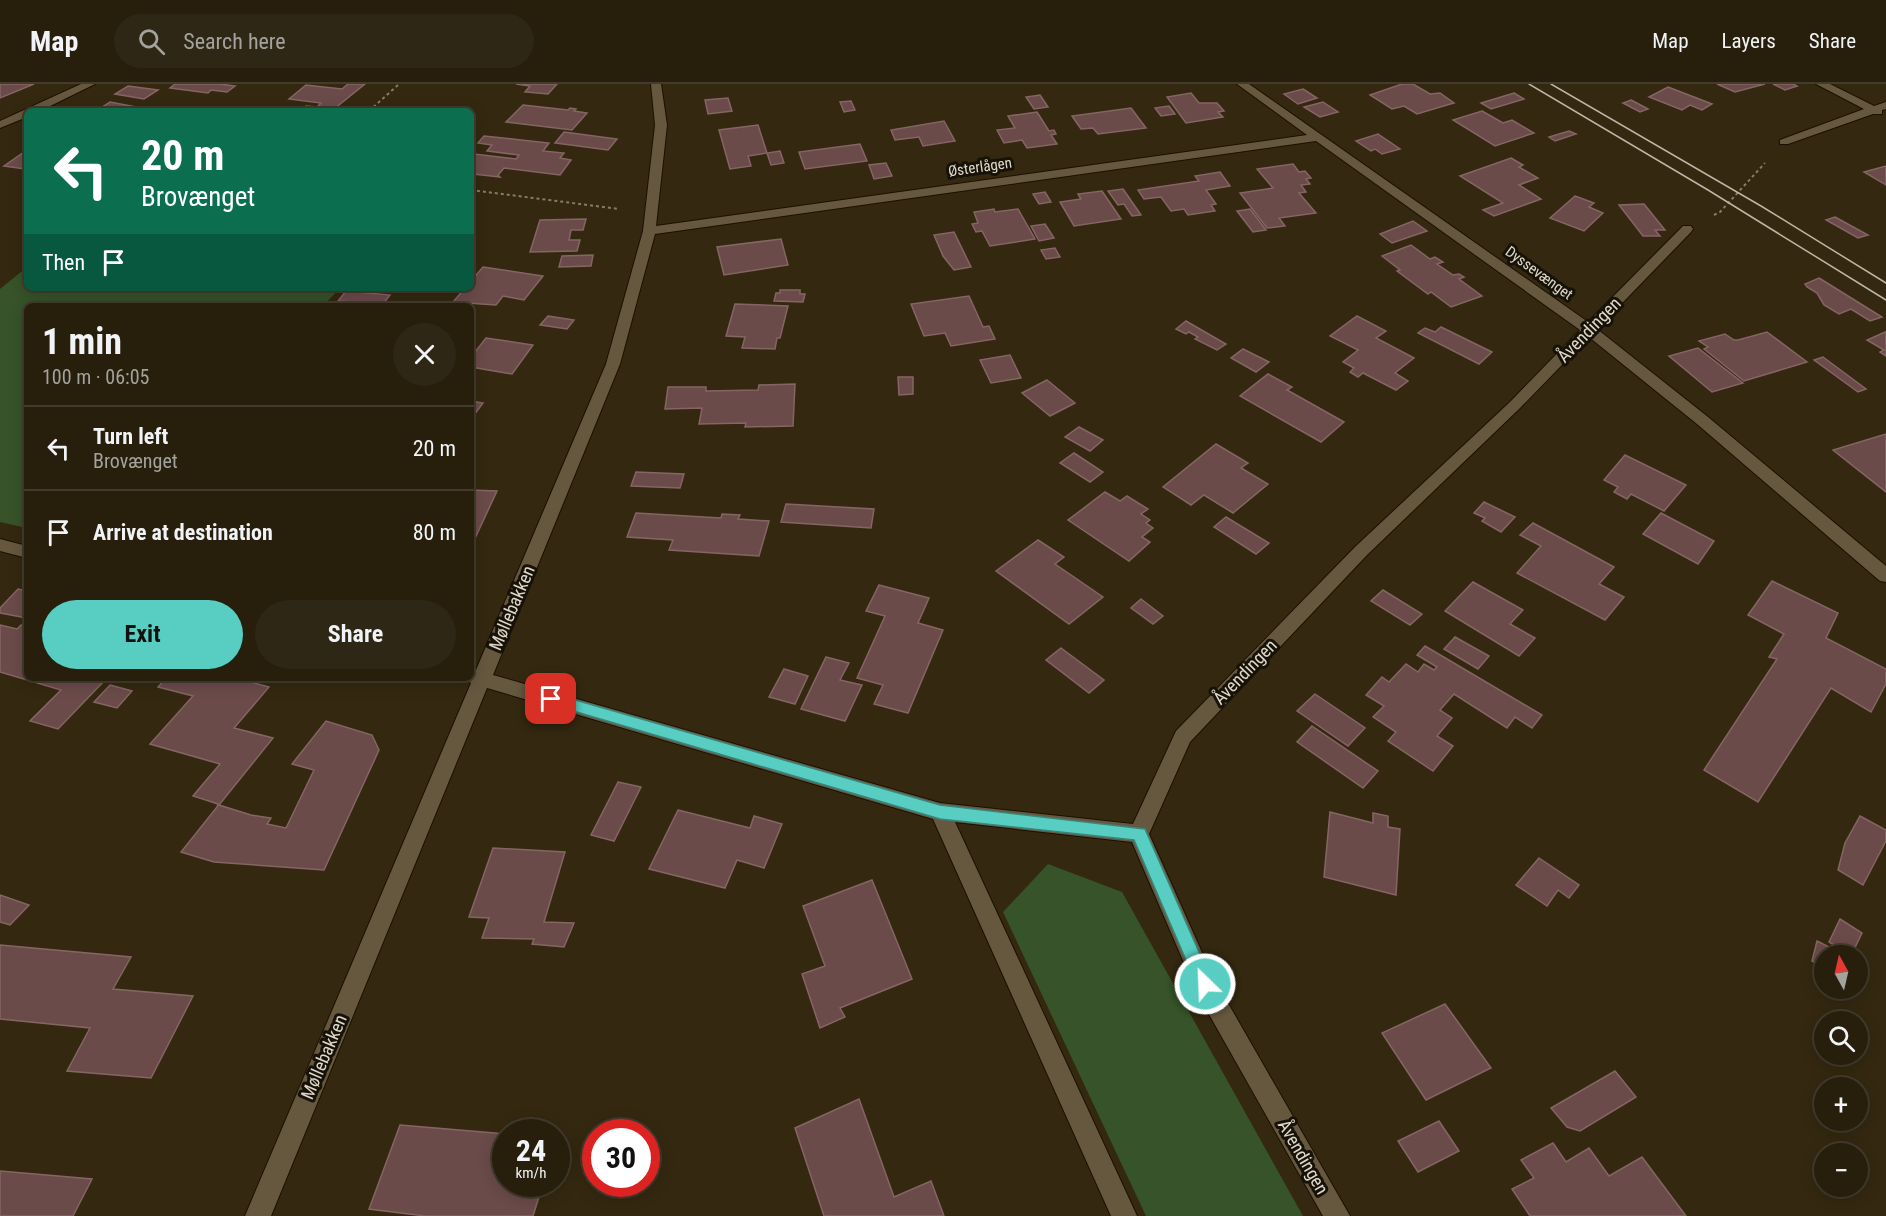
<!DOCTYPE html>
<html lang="en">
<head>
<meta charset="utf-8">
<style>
  body { margin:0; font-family:"Roboto Condensed",sans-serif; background:#2f2715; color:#f1f3f6; height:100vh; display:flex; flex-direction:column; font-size:22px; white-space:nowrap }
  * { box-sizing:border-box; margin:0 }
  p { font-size:20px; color:#a4a29d }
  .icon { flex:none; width:33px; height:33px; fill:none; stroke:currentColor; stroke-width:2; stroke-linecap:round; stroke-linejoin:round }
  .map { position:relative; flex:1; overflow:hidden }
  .side { position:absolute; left:24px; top:219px; width:450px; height:378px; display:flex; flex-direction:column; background:#271e0c; border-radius:9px; box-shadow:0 3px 15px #0003,0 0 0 2px #433c2d }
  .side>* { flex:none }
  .guide { position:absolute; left:24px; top:24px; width:450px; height:183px; border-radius:9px; box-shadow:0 3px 15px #0003,0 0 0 2px #433c2d; background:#0b6e4f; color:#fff; overflow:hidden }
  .needle { width:39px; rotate:352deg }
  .buttons { position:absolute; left:1814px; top:861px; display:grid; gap:12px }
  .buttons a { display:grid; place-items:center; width:54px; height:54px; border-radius:50%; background:#271e0c; box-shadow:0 3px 15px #0003,0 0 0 2px #433c2d; font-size:30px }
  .speed { position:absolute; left:492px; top:1035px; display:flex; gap:12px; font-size:30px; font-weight:700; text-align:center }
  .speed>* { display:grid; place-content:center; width:78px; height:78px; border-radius:50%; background:#271e0c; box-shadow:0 3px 15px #0003,0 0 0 2px #433c2d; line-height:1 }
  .speed small { font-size:15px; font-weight:400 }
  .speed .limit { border:9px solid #d22; background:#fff; color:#111 }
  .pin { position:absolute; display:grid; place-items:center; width:51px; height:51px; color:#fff; margin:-26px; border-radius:12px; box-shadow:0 3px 9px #0006 }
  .me { position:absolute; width:66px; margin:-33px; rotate:336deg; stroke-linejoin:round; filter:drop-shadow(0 0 4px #0008) }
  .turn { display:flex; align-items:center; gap:21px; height:126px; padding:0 18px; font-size:27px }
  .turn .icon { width:78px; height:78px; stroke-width:2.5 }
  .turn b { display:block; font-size:42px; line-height:51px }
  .then { display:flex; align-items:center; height:57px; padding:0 18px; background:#0003; gap:12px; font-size:22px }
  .round { display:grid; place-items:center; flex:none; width:63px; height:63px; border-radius:32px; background:#2f2715 }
  .summary { display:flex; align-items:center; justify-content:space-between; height:102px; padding:0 18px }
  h1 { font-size:36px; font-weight:700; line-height:45px }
  .action { display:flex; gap:12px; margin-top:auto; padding:12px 18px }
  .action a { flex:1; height:69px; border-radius:36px; background:#57cec1; color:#111; font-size:24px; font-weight:700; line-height:69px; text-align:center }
  .action a+a { background:#2f2715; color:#f1f3f6 }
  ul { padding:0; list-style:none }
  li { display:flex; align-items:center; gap:18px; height:84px; padding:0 18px; border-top:2px solid #433c2d }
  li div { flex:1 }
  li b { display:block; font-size:22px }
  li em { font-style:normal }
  header { display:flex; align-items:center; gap:36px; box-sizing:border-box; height:84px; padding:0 30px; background:#271e0c; border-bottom:2px solid #433c2d }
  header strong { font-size:28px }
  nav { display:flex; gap:33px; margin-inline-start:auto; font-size:21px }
  .search { width:420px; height:54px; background:#2f2715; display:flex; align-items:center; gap:15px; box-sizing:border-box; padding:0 21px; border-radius:33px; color:#a4a29d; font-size:22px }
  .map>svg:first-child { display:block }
</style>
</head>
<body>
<header>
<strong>Map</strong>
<div class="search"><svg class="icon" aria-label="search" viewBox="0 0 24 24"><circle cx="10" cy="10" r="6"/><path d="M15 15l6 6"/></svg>Search here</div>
<nav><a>Map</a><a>Layers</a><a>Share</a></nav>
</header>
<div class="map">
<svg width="1886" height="1132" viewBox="0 0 1886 1132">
  <rect width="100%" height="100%" fill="#342810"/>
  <g fill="#365329">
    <polygon points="27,183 27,204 340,204 323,222 27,222 27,444 0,438 0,205"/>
    <polygon points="1048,780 1122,808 1303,1132 1146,1132 1003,828"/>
  </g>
  <g fill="#6a4b4a" stroke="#856564" stroke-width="1.5">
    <polygon points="0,0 34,0 0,14"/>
    <polygon points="175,0 220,0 235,2 227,8 211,6 208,9 170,4"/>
    <polygon points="348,0 365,0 334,25 347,27 299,27 306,22 317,23 321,19 289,15 306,1 342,5"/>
    <polygon points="516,0 557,0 548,10 525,8 530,2"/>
    <polygon points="1402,0 1413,0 1430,10 1440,9 1454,19 1417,30 1404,22 1392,25 1370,11"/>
    <polygon points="1717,0 1765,0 1735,8"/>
    <polygon points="1773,0 1793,0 1797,2 1785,6"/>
    <polygon points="128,2 158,6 144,15 115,10"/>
    <polygon points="1668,3 1712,20 1702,26 1690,21 1682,26 1649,13"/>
    <polygon points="1303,5 1317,14 1298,20 1284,10"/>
    <polygon points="1191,9 1199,19 1217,19 1224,27 1218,28 1223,33 1186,39 1167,13"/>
    <polygon points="1514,9 1524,15 1491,25 1481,19"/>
    <polygon points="1040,11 1048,23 1034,25 1026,13"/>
    <polygon points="728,14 732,27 708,30 705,16"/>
    <polygon points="1631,16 1648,25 1640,28 1623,19"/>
    <polygon points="851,17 855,26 844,28 840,18"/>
    <polygon points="110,18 147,25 143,27 96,27"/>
    <polygon points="1323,18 1338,28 1320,33 1304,23"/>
    <polygon points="523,21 568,26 570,24 576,25 574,27 587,29 572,46 506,38"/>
    <polygon points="1169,22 1175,30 1161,32 1155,24"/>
    <polygon points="1131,24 1146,44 1098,50 1093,44 1081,45 1072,32"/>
    <polygon points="1482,27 1503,39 1512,36 1534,49 1495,62 1453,36"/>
    <polygon points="1037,28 1049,47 1054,46 1056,50 1051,51 1057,60 1027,64 1022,56 1004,59 997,46 1015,44 1008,32"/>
    <polygon points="944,37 955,57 923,62 919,53 895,56 891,46"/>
    <polygon points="758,41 767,69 748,72 751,82 730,85 719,46"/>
    <polygon points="1569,47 1576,50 1555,57 1549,53"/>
    <polygon points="564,48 617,55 608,66 555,59"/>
    <polygon points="1378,50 1400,65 1382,70 1375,65 1371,67 1356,57"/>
    <polygon points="484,52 549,59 543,67 564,69 560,74 571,76 560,91 504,84 498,91 500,93 473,90 471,88 471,73 474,70 516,75 519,71 487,67 492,61 478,59"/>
    <polygon points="860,60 867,77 805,85 799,68"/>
    <polygon points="27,66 27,84 25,85 4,82"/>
    <polygon points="780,67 784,79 771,81 767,69"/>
    <polygon points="1511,74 1523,81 1519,83 1538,94 1519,101 1541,115 1494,132 1483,126 1503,119 1460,92"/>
    <polygon points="886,79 892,92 874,95 869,81"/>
    <polygon points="1293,80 1299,88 1305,87 1311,94 1306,95 1310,100 1301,101 1306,108 1299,109 1316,129 1279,134 1285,142 1267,144 1240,109 1273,104 1257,85"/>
    <polygon points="1886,82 1886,101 1864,88"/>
    <polygon points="1220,88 1230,102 1206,106 1216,120 1211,121 1215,127 1188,131 1184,125 1171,127 1161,113 1144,115 1138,106 1199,97 1195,92"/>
    <polygon points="1123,105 1141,131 1132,132 1124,120 1118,121 1108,107"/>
    <polygon points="1102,107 1121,135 1074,142 1060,118 1081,115 1078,110"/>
    <polygon points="1045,108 1051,118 1039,120 1033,110"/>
    <polygon points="1575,112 1594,119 1589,123 1603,129 1584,147 1550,134"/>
    <polygon points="1644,120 1665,146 1655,146 1660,152 1643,152 1619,121"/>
    <polygon points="994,125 995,128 1018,125 1035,155 990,162 982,147 976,148 972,140 978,139 974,128"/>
    <polygon points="1250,125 1266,146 1253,148 1237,127"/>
    <polygon points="1835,133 1868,151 1858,154 1826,136"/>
    <polygon points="586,135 583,146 571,146 569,156 580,156 577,167 530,168 540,136"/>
    <polygon points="1413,137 1427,147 1392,159 1380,150"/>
    <polygon points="1045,140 1054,154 1039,157 1031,142"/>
    <polygon points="954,148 971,183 954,186 943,172 934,151"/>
    <polygon points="781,155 788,181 724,191 717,163"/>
    <polygon points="1411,161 1430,175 1435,173 1443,178 1437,180 1453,191 1459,190 1464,193 1459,195 1482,212 1451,223 1431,208 1428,210 1397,187 1400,186 1382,172"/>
    <polygon points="1055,164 1060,173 1046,175 1041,166"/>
    <polygon points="593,171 591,182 559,183 562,172"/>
    <polygon points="483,183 543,192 524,216 503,212 496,221 453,218 465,204 471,204 471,197"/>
    <polygon points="1819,194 1882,233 1870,237 1851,225 1839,230 1824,221 1817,209 1807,203 1805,200"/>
    <polygon points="780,206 800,206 800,210 805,210 803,218 774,217 776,209 780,209"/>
    <polygon points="346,207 390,211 383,220 338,217"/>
    <polygon points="969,212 983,243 989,242 995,255 951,262 945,249 924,252 911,220"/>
    <polygon points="735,220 788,222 780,254 777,254 775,265 742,264 745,253 726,252"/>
    <polygon points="548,232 574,236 567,245 540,241"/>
    <polygon points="1357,232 1386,247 1376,254 1414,274 1395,289 1408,297 1396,306 1363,289 1358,293 1350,288 1354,284 1343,278 1358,266 1330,252"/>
    <polygon points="1186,237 1226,260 1217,266 1195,255 1198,253 1189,248 1186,250 1176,245"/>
    <polygon points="1441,243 1492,268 1479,280 1418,249 1425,244 1435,248"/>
    <polygon points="1767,248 1807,278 1744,297 1704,265 1708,263 1699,257 1725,250 1734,256 1738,256"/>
    <polygon points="1885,248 1886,248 1886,272 1880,268 1884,266 1867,256"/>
    <polygon points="486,254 533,261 512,290 471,283 471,273"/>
    <polygon points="1698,264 1743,299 1712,308 1669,272"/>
    <polygon points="1243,265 1269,278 1256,288 1231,274"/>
    <polygon points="1010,271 1021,294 991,299 980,276"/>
    <polygon points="1823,273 1866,305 1858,308 1814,276"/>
    <polygon points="1268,290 1292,303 1287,306 1344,338 1321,358 1240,312"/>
    <polygon points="898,293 913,293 913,310 899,311"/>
    <polygon points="1047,296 1075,319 1050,332 1022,309"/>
    <polygon points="795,300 793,342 745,343 746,339 699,340 702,324 665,325 668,303 706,303 706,307 758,306 759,301"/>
    <polygon points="471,317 483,319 471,335"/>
    <polygon points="1079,343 1103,356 1090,367 1065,353"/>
    <polygon points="1886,350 1886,408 1833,366"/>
    <polygon points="1216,360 1248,379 1241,384 1268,400 1233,429 1204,411 1191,421 1163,403"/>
    <polygon points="1074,369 1103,388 1090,398 1060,379"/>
    <polygon points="1625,371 1686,401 1664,427 1631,410 1627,415 1614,408 1618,403 1604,396"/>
    <polygon points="636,388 684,390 680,404 631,402"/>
    <polygon points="471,406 497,407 471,463"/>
    <polygon points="1105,408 1120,417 1127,412 1148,425 1141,430 1150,436 1146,439 1153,444 1142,453 1150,458 1129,477 1068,436"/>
    <polygon points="1484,418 1515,433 1501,448 1482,437 1485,434 1474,429"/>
    <polygon points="786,420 874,425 871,444 781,438"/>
    <polygon points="636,429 721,434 722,430 740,431 738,435 769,437 759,472 669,466 673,456 627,453"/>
    <polygon points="1661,429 1714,457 1698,480 1643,450"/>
    <polygon points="1226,433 1269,459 1256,470 1214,443"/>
    <polygon points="1533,439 1614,483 1599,500 1624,513 1605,536 1517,489 1541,462 1520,451"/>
    <polygon points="1038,456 1064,473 1055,480 1103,513 1069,540 996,487"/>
    <polygon points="1772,497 1838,529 1826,554 1886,585 1886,600 1871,628 1831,604 1758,718 1704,686 1777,575 1769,573 1784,550 1748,531"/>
    <polygon points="1473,498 1523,526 1510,540 1535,554 1519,572 1445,527"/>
    <polygon points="879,501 929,514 918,539 943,546 908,629 874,620 883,601 857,594 885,532 866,527"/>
    <polygon points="18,505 27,507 27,534 0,529 0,524"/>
    <polygon points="1383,506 1422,530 1410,541 1371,517"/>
    <polygon points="1141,515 1163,532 1153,540 1131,524"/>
    <polygon points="0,541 17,545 21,541 27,542 27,594 107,594 58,645 30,637 61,606 0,588"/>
    <polygon points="1455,553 1489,572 1478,585 1444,565"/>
    <polygon points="1425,562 1542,631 1532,644 1515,633 1507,644 1454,610 1440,626 1452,634 1437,652 1453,662 1433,687 1388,657 1396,648 1373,633 1384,622 1366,611 1382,593 1389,598 1406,580 1418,588 1424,580 1434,586 1437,583 1417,571"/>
    <polygon points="1061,564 1104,596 1089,609 1046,576"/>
    <polygon points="826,573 849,579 840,596 862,601 845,637 801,625"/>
    <polygon points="784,585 808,592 795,620 769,613"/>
    <polygon points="166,594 236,594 269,603 234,644 273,654 219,721 251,731 271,734 267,740 286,744 314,686 292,680 326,637 372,651 379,666 324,786 214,778 181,768 217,723 218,720 193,712 220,680 150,660 193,612 158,603"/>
    <polygon points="110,601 132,607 117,624 94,618"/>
    <polygon points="1315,610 1365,644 1348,662 1297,627"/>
    <polygon points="1312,642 1378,687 1363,704 1297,658"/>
    <polygon points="618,698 641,703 614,757 591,751"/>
    <polygon points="678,726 750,744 754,732 782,740 764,784 737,776 725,804 649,785"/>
    <polygon points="1330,728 1373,739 1373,729 1388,732 1388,743 1400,745 1396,811 1324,793"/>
    <polygon points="1860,732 1886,746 1886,757 1863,801 1838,786 1845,759"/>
    <polygon points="493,764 565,768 544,838 574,839 564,863 532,860 534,855 482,854 489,834 469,833"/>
    <polygon points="1539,774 1579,801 1569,814 1558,806 1547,822 1516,801"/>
    <polygon points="872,796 912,895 840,924 845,933 820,944 802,890 825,882 803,822"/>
    <polygon points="0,811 29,821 10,841 0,838"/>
    <polygon points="1840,835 1862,849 1851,872 1829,858"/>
    <polygon points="1817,857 1837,867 1836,872 1824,872 1824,883 1812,877"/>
    <polygon points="0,861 131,873 113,905 193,912 151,994 67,987 90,944 0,935"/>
    <polygon points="1445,920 1491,984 1426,1016 1382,949"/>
    <polygon points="1615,987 1636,1013 1580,1047 1567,1043 1551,1024"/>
    <polygon points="859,1015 894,1113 931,1097 944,1132 824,1132 795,1044"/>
    <polygon points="1439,1037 1459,1067 1418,1088 1398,1057"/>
    <polygon points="400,1041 506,1050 506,1100 543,1100 533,1132 425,1132 369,1125"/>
    <polygon points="1553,1059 1566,1078 1589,1064 1609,1092 1642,1073 1686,1132 1530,1132 1512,1105 1534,1094 1521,1076"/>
    <polygon points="0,1087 92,1095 73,1132 0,1132"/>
  </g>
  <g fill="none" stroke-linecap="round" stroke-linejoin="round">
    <g stroke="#1c1000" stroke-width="2">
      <g id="minor">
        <polygon points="81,0 95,0 40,27 27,27 27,33 0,44 0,37"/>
        <path d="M651 0H661L667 41 656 142 1307 51 1237 0H1249L1588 238 1683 142H1691L1693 145 1691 148 1597 245 1708 333 1886 482V498L1880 497 1697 340 1589 253 1520 324 1367 471 1190 658 1149 750 1213 893 1350 1132H1323L1197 909 1132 758 955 738 1137 1132H1111L933 735 487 604 271 1132H245L471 599 464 594H471V585L476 586 606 280 643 147 655 41ZM1316 57 1580 246 1510 318 1355 463 1176 647 1133 740 940 719 493 591 620 280 655 150Z"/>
        <polygon points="1816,0 1830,0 1874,22 1886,18 1886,25 1882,26 1882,30 1873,30 1788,60 1780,60 1780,56 1864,25"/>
        <polygon points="0,455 27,462 27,474 0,467"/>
      </g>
    </g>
    <g stroke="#867c69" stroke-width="2" stroke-dasharray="3 3" stroke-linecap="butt">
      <polyline points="369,27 399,0"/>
      <polyline points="471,106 619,125"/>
      <polyline points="1714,131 1720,128 1765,79"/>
    </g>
    <use href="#minor" fill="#66583f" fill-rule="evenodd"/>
    <g stroke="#beb5a5" stroke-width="1.5">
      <polyline points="1529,0 1708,106 1886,216"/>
      <polyline points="1551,0 1761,122 1886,199"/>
    </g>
  </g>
  <polygon fill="#57cec1" stroke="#39867d" stroke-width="1.5" points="551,609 940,721 1145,745 1213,900 1211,906 1205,909 1199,906 1134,756 940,735 546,619 544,615 546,611"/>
  <g text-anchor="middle" stroke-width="6" stroke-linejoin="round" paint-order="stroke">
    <g font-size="15" fill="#e0d8ca" stroke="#171208">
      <text transform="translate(980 83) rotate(-8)" y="5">Østerlågen</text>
      <text transform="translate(1539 189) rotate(36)" y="5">Dyssevænget</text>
    </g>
    <g font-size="18" fill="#e0d8ca" stroke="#171208">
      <text transform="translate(1589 246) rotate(-46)" y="6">Åvendingen</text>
      <text transform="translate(512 524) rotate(-67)" y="6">Møllebakken</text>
      <text transform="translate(1245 588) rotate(-46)" y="6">Åvendingen</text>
      <text transform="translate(324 973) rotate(-67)" y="6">Møllebakken</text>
      <text transform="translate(1303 1073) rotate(60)" y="6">Åvendingen</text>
    </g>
  </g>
</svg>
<div class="buttons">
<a><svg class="needle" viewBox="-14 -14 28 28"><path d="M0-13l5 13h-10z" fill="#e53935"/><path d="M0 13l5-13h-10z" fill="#a4a29d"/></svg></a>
<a><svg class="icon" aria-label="search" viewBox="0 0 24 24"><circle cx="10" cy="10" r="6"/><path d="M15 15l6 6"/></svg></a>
<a>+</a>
<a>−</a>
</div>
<div class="speed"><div>24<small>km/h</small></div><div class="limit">30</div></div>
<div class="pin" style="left:551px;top:615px;background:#d93025"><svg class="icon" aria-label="arrive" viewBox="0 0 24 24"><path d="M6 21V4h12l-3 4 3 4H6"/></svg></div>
<svg class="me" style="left:1205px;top:900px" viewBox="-20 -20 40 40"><circle r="17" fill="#57cec1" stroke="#fff" stroke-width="3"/><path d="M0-11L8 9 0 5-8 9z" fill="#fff"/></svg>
<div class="guide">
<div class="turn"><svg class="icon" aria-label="left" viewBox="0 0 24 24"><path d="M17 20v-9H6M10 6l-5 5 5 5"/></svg><div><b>20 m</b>Brovænget</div></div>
<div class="then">Then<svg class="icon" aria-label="arrive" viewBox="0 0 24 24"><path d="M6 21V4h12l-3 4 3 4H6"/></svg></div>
</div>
<section class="side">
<div class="summary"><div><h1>1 min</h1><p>100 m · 06:05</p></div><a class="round"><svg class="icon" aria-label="close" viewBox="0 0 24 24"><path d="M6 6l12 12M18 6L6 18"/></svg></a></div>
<ul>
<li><svg class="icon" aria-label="left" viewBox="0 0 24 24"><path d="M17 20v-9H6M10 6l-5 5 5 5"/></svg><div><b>Turn left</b><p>Brovænget</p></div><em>20 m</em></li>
<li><svg class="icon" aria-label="arrive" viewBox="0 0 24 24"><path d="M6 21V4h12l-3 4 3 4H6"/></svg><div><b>Arrive at destination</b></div><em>80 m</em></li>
</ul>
<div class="action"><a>Exit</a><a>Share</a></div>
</section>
</div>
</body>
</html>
